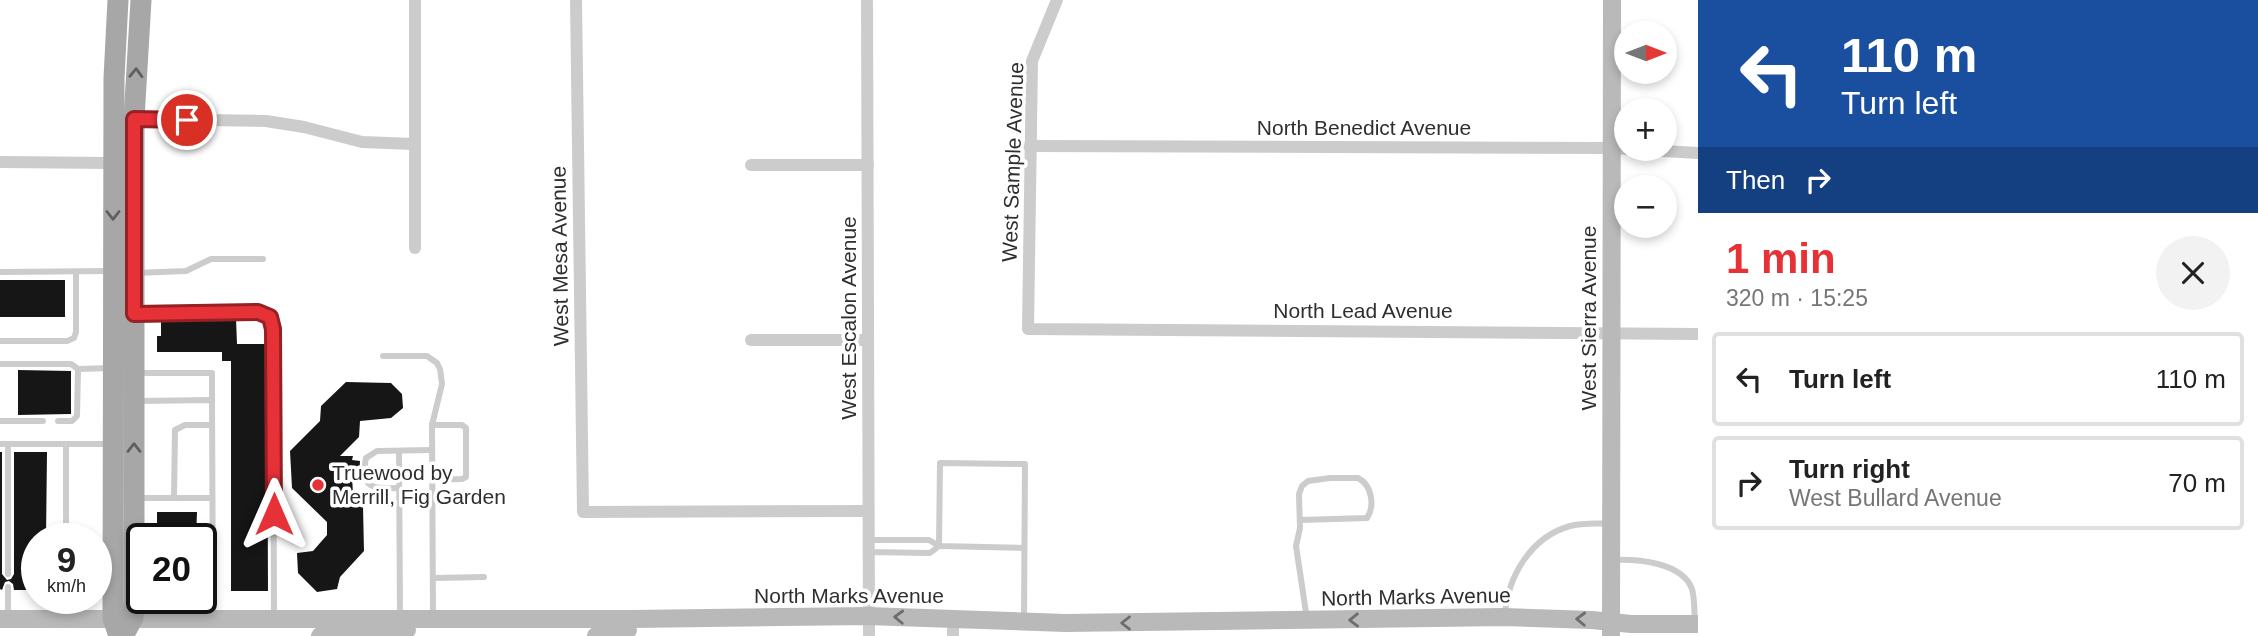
<!DOCTYPE html>
<html lang="en">
<head>
<meta charset="utf-8">
<style>
  body { margin:0; font-family:Arial,sans-serif; background:#f2f2f2; color:#222; height:100vh; display:flex; flex-direction:column; font-size:26px; white-space:nowrap }
  * { box-sizing:border-box; margin:0 }
  p { font-size:23px; color:#767676 }
  .icon { flex:none; width:38px; height:38px; fill:none; stroke:currentColor; stroke-width:2; stroke-linecap:round; stroke-linejoin:round }
  .map { position:relative; flex:1; overflow:hidden }
  .side { display:flex; flex-direction:column; background:#fff; width:560px }
  .side>* { flex:none }
  .top-card { background:#1a4fa0; color:#fff; overflow:hidden }
  .needle { width:46px; rotate:90deg }
  .controls { position:absolute; left:1614px; top:21px; display:grid; gap:14px }
  .controls a { display:grid; place-items:center; width:63px; height:63px; border-radius:50%; background:#fff; box-shadow:0 4px 10px #0003; font-size:35px }
  .speed { position:absolute; left:21px; top:523px; display:flex; gap:14px; font-size:35px; font-weight:700; text-align:center }
  .speed>* { display:grid; place-content:center; width:91px; height:91px; border-radius:50%; background:#fff; box-shadow:0 4px 10px #0003; line-height:1 }
  .speed small { font-size:18px; font-weight:400 }
  .speed .limit { border:4px solid #111; border-radius:10px; background:#fff; color:#111 }
  .pin { position:absolute; display:grid; place-items:center; width:60px; height:60px; color:#fff; margin:-30px; border:4px solid #fff; border-radius:50%; box-shadow:0 2px 7px #0007 }
  .me { position:absolute; width:77px; margin:-38px; rotate:0deg; stroke-linejoin:round; filter:drop-shadow(0 0 5px #0008) }
  .turn { display:flex; align-items:center; gap:24px; height:147px; padding:0 28px; font-size:32px }
  .turn .icon { width:91px; height:91px; stroke-width:2.5 }
  .turn b { display:block; font-size:49px; line-height:60px }
  .then { display:flex; align-items:center; height:66px; padding:0 28px; background:#0003; gap:14px; font-size:26px }
  .round { display:grid; place-items:center; flex:none; width:74px; height:74px; border-radius:37px; background:#f2f2f2 }
  .head { display:flex; align-items:center; justify-content:space-between; height:119px; padding:0 28px }
  h1 { font-size:42px; font-weight:700; line-height:52px; color:#e63137 }
  ul { padding:0; list-style:none }
  li { display:flex; align-items:center; gap:21px; height:94px; margin:0 14px 10px; padding:0 14px; border:4px solid #e0e0e0; border-radius:7px }
  li div { flex:1 }
  li b { display:block; font-size:26px }
  li em { font-style:normal }
  main { display:flex; flex:1; min-height:0 }
  .map>svg:first-child { display:block }
</style>
</head>
<body>
<main>
<div class="map">
<svg width="1698" height="636" viewBox="0 0 1698 636">
  <rect width="100%" height="100%" fill="#fff"/>
  <g fill="#161616">
    <rect x="0" y="280" width="65" height="37"/>
    <polygon points="236,318 237,344 267,344 268,591 231,591 231,361 222,361 222,352 157,352 157,336 161,336 161,319"/>
    <polygon points="18,370 71,371 71,414 18,415"/>
    <polygon points="346,382 391,383 402,394 403,408 391,418 360,421 359,437 340,456 353,456 352,460 360,461 359,476 352,475 353,495 363,506 364,551 340,577 337,589 317,592 298,573 297,553 313,551 327,535 327,522 292,488 290,451 320,421 321,406"/>
    <polygon points="0,452 2,452 2,574 7,580 11,579 14,574 14,452 47,452 46,539 37,539 37,590 14,590 13,584 9,581 5,582 2,590 0,589"/>
    <polygon points="157,512 197,512 196,539 157,539"/>
  </g>
  <g fill="none" stroke-linecap="round" stroke-linejoin="round">
    <g stroke="#ccc" stroke-width="6">
      <polyline points="0,272 111,271"/>
      <polyline points="136,273 186,271 211,259 263,259"/>
      <polyline points="138,314 258,312 270,317 273,329 274,617"/>
      <polyline points="0,341 67,341 74,338 76,332 76,272"/>
      <polyline points="383,356 427,356 437,363 440,369 442,384 432,425 433,617"/>
      <polyline points="0,364 71,364 78,369 111,368"/>
      <polyline points="136,373 212,373 212,400"/>
      <polyline points="136,401 212,400 213,618"/>
      <polyline points="0,421 43,421"/>
      <polyline points="58,421 72,421 77,416 78,369"/>
      <polyline points="432,425 462,425 466,428 466,477 462,479 432,480"/>
      <polyline points="0,444 110,444"/>
      <polyline points="66,444 66,539"/>
      <polyline points="399,451 400,617"/>
      <path d="M399 488C373 489 360 489 366 458L377 451 432 450"/>
      <polyline points="137,498 212,498"/>
      <polyline points="174,498 175,430 185,425 212,425"/>
      <path d="M1300 520 1367 518C1375 506 1372 485 1358 478H1330L1308 481 1302 486 1299 494 1300 528 1296 546 1307 619"/>
      <polyline points="1024,548 939,546 940,463 1025,464 1024,620"/>
      <polyline points="868,552 930,553 939,546 929,540 869,540"/>
      <path d="M1613 560C1637 559 1682 562 1692 589 1695 599 1694 612 1695 622"/>
      <polyline points="201,564 202,538 206,532 212,532"/>
      <polyline points="8,574 8,444"/>
      <polyline points="433,578 484,577"/>
      <polyline points="201,579 213,579"/>
      <path d="M1505 614C1508 576 1531 537 1570 526 1583 523 1597 524 1610 523"/>
      <polyline points="8,616 8,587"/>
    </g>
    <g stroke="#ccc" stroke-width="12">
      <polyline points="415,0 415,248"/>
      <polyline points="576,0 583,512 868,511"/>
      <polyline points="867,0 869,636"/>
      <polyline points="1057,0 1032,61 1028,329 1698,334"/>
      <polyline points="134,119 266,121 304,127 362,142 414,144"/>
      <polyline points="1029,146 1611,148 1698,153"/>
      <polyline points="0,162 114,163"/>
      <polyline points="751,165 868,165"/>
      <polyline points="751,340 867,340"/>
      <polyline points="953,636 953,619"/>
    </g>
    <g stroke="#b9b9b9" stroke-width="18">
      <polyline points="0,619 632,619 868,616 1065,623 1505,617 1592,620 1631,624 1698,624"/>
      <polyline points="320,636 326,633 407,630"/>
      <polyline points="596,636 604,631 628,630"/>
      <polyline points="1611,636 1612,0"/>
    </g>
    <g stroke="#a7a7a7" stroke-width="21">
      <polyline points="118,0 114,78 113,618 119,636"/>
      <polyline points="123,636 133,618 134,600 134,119 141,0"/>
    </g>
  </g>
  <defs><path id="oneway-chevron" d="M-2-3.5L2.5 0L-2 3.5" fill="none" stroke-width="1.6" stroke-linecap="round" stroke-linejoin="round" transform="scale(1.75)"/></defs>
  <g stroke="#5f5f5f">
    <use href="#oneway-chevron" transform="translate(136 73) rotate(-88)"/>
    <use href="#oneway-chevron" transform="translate(113 215) rotate(90)"/>
    <use href="#oneway-chevron" transform="translate(134 448) rotate(-90)"/>
  </g>
  <g stroke="#6d6d6d">
    <use href="#oneway-chevron" transform="translate(899 617) rotate(-178)"/>
    <use href="#oneway-chevron" transform="translate(1581 619) rotate(-178)"/>
    <use href="#oneway-chevron" transform="translate(1354 620) rotate(179)"/>
    <use href="#oneway-chevron" transform="translate(1126 623) rotate(180)"/>
  </g>
  <g fill="none" stroke-linecap="round" stroke-linejoin="round">
    <g stroke="#962024" stroke-width="18">
      <polyline id="route" points="187,120 134,119 134,314 258,312 270,317 273,329 274,514"/>
    </g>
    <use href="#route" stroke="#e63137" stroke-width="12"/>
  </g>
  <circle fill="#e63137" stroke="#fff" stroke-width="2.5" cx="318" cy="485" r="7"/>
  <g text-anchor="middle" stroke-width="7" stroke-linejoin="round" paint-order="stroke">
    <g font-size="21" fill="#2f2f2f" stroke="#fff">
      <text x="1364" y="135">North Benedict Avenue</text>
      <text transform="translate(1013 162) rotate(-88)" y="7">West Sample Avenue</text>
      <text transform="translate(560 256) rotate(-91)" y="7">West Mesa Avenue</text>
      <text x="1363" y="318">North Lead Avenue</text>
      <text transform="translate(849 318) rotate(-90)" y="7">West Escalon Avenue</text>
      <text transform="translate(1589 318) rotate(-90)" y="7">West Sierra Avenue</text>
      <text x="849" y="603">North Marks Avenue</text>
      <text transform="translate(1416 597) rotate(-1)" y="7">North Marks Avenue</text>
    </g>
    <g font-size="21" fill="#2f2f2f" stroke="#fff" text-anchor="start">
      <text x="332" y="480">Truewood by<tspan x="332" dy="24">Merrill, Fig Garden</tspan></text>
    </g>
  </g>
</svg>
<div class="controls">
<a><svg class="needle" viewBox="-14 -14 28 28"><path d="M0-13l5 13h-10z" fill="#e53935"/><path d="M0 13l5-13h-10z" fill="#767676"/></svg></a>
<a>+</a>
<a>−</a>
</div>
<div class="speed"><div>9<small>km/h</small></div><div class="limit">20</div></div>
<div class="pin" style="left:187px;top:120px;background:#d93025"><svg class="icon" aria-label="arrive" viewBox="0 0 24 24"><path d="M6 21V4h12l-3 4 3 4H6"/></svg></div>
<svg class="me" style="left:274px;top:514px" viewBox="-20 -20 40 40"><path d="M0-17L14 15 0 8-14 15z" fill="#e63137" stroke="#fff" stroke-width="4"/></svg>
</div>
<section class="side">
<div class="top-card">
<div class="turn"><svg class="icon" aria-label="left" viewBox="0 0 24 24"><path d="M17 20v-9H6M10 6l-5 5 5 5"/></svg><div><b>110 m</b>Turn left</div></div>
<div class="then">Then<svg class="icon" aria-label="right" viewBox="0 0 24 24"><path d="M7 20v-9h11M14 6l5 5-5 5"/></svg></div>
</div>
<div class="head"><div><h1>1 min</h1><p>320 m · 15:25</p></div><a class="round"><svg class="icon" aria-label="close" viewBox="0 0 24 24"><path d="M6 6l12 12M18 6L6 18"/></svg></a></div>
<ul>
<li><svg class="icon" aria-label="left" viewBox="0 0 24 24"><path d="M17 20v-9H6M10 6l-5 5 5 5"/></svg><div><b>Turn left</b></div><em>110 m</em></li>
<li><svg class="icon" aria-label="right" viewBox="0 0 24 24"><path d="M7 20v-9h11M14 6l5 5-5 5"/></svg><div><b>Turn right</b><p>West Bullard Avenue</p></div><em>70 m</em></li>
</ul>
</section>
</main>
</body>
</html>
